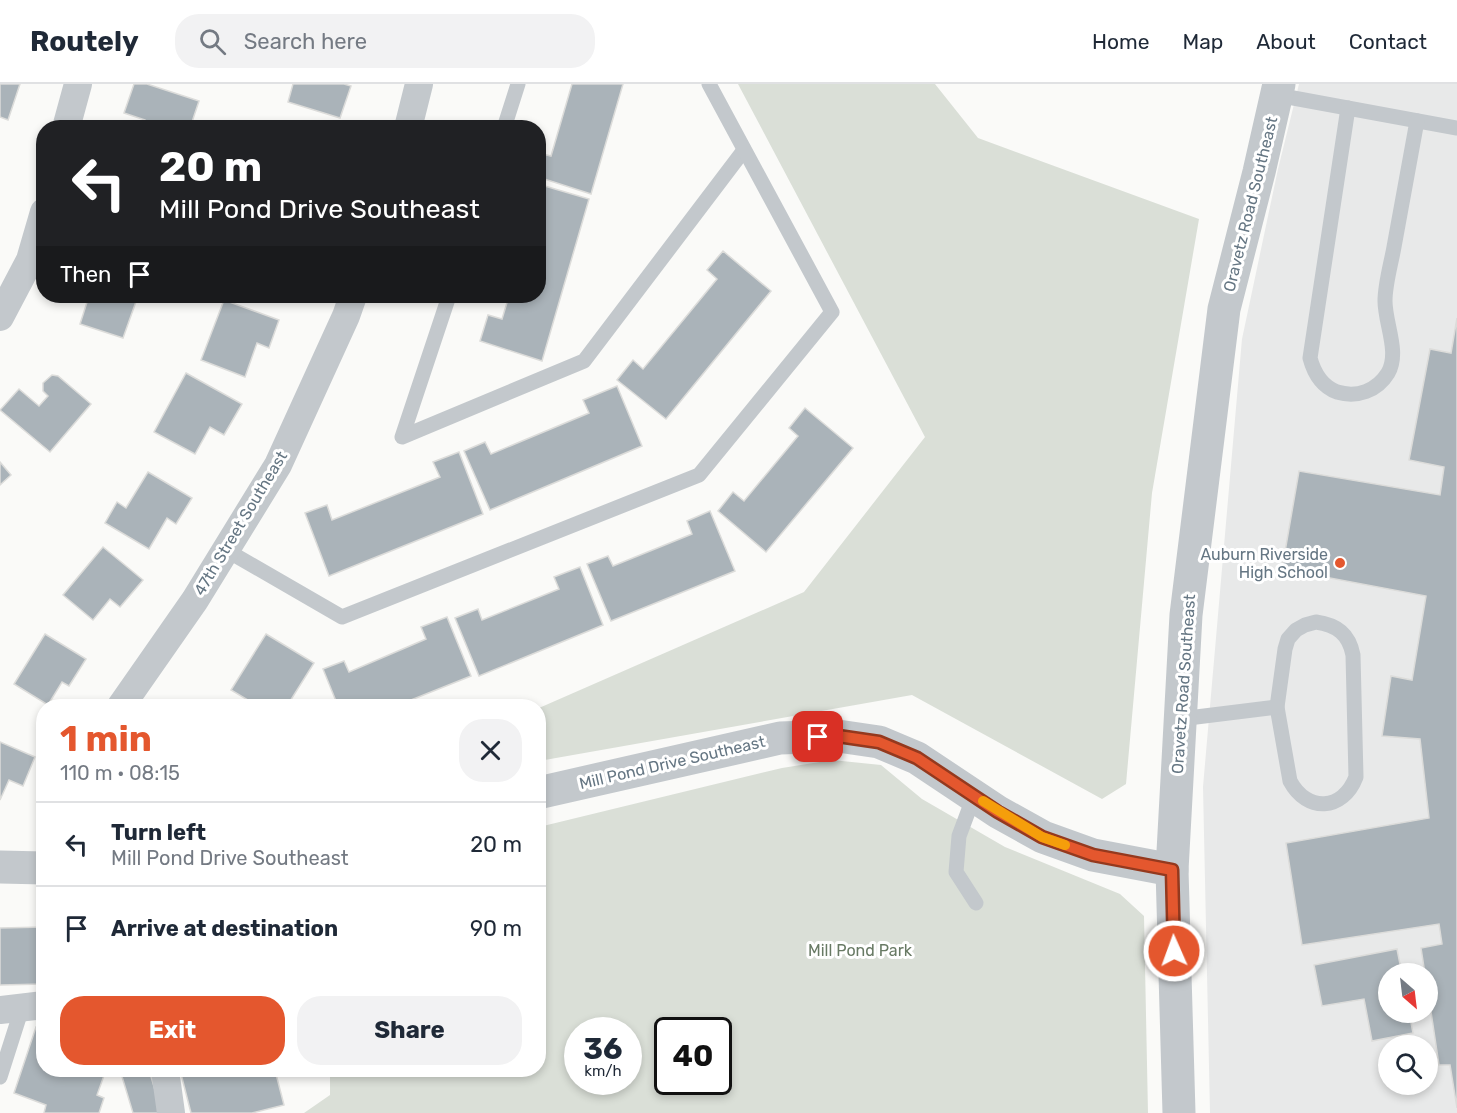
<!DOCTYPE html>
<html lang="en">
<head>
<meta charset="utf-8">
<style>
  body { margin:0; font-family:Rubik,sans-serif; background:#f2f2f3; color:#1f2937; height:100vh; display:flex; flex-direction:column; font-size:22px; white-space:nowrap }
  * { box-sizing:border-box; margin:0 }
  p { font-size:20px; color:#747a83 }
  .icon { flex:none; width:33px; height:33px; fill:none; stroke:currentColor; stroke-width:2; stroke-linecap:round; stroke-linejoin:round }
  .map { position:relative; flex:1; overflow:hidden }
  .sheet { position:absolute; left:36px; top:615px; width:510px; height:378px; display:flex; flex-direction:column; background:#fff; border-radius:24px; box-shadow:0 3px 9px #0003 }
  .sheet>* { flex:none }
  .guide { position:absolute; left:36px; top:36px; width:510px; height:183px; border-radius:24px; box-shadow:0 3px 9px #0003; background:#202124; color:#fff; overflow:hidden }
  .needle { width:39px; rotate:152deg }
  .buttons { position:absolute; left:1378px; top:879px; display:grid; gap:12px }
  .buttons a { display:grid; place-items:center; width:60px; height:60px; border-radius:50%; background:#fff; box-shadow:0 3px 9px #0003; font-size:30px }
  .speed { position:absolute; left:564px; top:933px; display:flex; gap:12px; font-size:30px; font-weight:700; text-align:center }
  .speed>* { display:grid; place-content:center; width:78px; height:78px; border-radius:50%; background:#fff; box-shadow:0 3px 9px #0003; line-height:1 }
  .speed small { font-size:15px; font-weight:400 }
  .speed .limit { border:3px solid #111; border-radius:9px; background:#fff; color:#111 }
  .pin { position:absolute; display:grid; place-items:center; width:51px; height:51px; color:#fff; margin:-26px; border-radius:12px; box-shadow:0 3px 9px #0006 }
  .me { position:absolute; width:66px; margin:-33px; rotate:358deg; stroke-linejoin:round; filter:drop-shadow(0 0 4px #0008) }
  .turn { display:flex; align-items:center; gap:21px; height:126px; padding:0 24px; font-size:27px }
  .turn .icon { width:78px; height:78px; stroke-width:2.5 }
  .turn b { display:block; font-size:42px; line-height:51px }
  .then { display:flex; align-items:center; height:57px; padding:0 24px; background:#0003; gap:12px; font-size:22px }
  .round { display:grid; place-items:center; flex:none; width:63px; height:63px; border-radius:24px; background:#f2f2f3 }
  .overview { display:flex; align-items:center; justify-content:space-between; height:102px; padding:0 24px }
  h1 { font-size:36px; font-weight:700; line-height:45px; color:#e4572e }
  .cta { display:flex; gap:12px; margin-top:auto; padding:12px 24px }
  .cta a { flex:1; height:69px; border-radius:24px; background:#e4572e; color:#fff; font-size:24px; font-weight:700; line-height:69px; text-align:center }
  .cta a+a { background:#f2f2f3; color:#1f2937 }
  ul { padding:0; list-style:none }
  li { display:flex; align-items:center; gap:18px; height:84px; padding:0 24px; border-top:2px solid #e0e1e3 }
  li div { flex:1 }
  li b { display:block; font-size:22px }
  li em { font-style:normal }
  header { display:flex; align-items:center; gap:36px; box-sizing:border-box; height:84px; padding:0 30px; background:#fff; border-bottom:2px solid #e0e1e3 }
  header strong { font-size:28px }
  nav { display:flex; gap:33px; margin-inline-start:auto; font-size:21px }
  .search { width:420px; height:54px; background:#f2f2f3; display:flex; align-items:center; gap:15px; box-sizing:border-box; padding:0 21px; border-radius:24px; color:#747a83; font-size:22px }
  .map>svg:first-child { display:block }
</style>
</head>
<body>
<header>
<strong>Routely</strong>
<div class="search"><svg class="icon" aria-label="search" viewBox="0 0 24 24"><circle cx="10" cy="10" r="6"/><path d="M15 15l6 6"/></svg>Search here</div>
<nav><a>Home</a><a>Map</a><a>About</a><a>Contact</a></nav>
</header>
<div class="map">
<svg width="1457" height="1029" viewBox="0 0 1457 1029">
  <rect width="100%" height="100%" fill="#fafaf8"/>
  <path fill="#e8e9e9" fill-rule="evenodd" d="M1299 0H1457V1029H1210L1203 703 1242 255 1278 85ZM1389 890H1428V928H1389ZM1389 962H1428V1000H1389Z"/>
  <g fill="#dadfd7" fill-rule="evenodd">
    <polygon points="738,0 935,0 978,54 1199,135 1152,409 1126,700 1102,715 912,611 539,677 539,624 804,508 925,353"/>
    <path d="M832 676 881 681 922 715 1005 763 1120 810 1144 832 1148 1029H304L330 1011V986H538L539 743 782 684ZM578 946H628V998H578ZM668 946H718V998H668Z"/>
  </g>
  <g fill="#aab3b9" stroke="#dcdcda" stroke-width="1.5">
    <polygon points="0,0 20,0 8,36 0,33"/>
    <polygon points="134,0 147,0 199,17 190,44 143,44 145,36 124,29"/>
    <polygon points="293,0 344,0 351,2 340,34 288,18"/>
    <polygon points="572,0 623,0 591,110 538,93 538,69 551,72"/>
    <polygon points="538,100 589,115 542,277 480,257 488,231 502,235 509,212 538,212"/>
    <polygon points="723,167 771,207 666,335 617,296 633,276 643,285 717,195 707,186"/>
    <polygon points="89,212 138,212 123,254 80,240"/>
    <polygon points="224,216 279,236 269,264 257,259 245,293 201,276"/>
    <polygon points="1457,234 1457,1024 1450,981 1439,981 1428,908 1428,890 1425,890 1421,864 1442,860 1439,840 1302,861 1286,759 1429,734 1420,655 1382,652 1391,592 1412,596 1426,512 1282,485 1299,387 1440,411 1444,383 1409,376 1430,265 1451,269"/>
    <polygon points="186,289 242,320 224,351 210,343 195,370 154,348"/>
    <polygon points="52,291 58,292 91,320 50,368 0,326 19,305 39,322 48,312 43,307 43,299"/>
    <polygon points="617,302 642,362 490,426 464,367 485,358 491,370 589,329 583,316"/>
    <polygon points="805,324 853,364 766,468 718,427 733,408 744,417 798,352 789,344"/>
    <polygon points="459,368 483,430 329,492 305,429 327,421 332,436 440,393 433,378"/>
    <polygon points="0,378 11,391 0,401"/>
    <polygon points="148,388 192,414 176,440 167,434 149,465 105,439 117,418 126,424"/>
    <polygon points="710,427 735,487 611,537 587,480 608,472 613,482 692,450 687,437"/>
    <polygon points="103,463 143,496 120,523 110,515 93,536 63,511"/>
    <polygon points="580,483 603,541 479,592 455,534 478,525 482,536 559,505 554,493"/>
    <polygon points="447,533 471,592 396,622 338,622 323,585 344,577 349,588 426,555 421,543"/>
    <polygon points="45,550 86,575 69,602 62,598 48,621 14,600"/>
    <polygon points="266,550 314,579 287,622 258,622 231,606"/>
    <polygon points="0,658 35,673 23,702 9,696 0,716"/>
    <polygon points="44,843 44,900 0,901 0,844"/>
    <polygon points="1397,865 1402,890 1389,890 1389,928 1409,928 1413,949 1372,957 1364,915 1322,922 1314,881"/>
    <polygon points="36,943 44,946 44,986 106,986 97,1011 104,1014 99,1029 44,1029 46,1021 14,1009"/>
    <polygon points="120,986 149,986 162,1029 133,1029"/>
    <polygon points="180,986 275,986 284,1021 252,1029 191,1029"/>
  </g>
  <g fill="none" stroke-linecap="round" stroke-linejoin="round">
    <g stroke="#c3c8cc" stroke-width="15">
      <polyline points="1277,11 1457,44"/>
      <path d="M1348 24 1310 274C1314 289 1321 302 1337 308 1357 314 1377 307 1388 289 1400 268 1385 240 1385 217 1385 200 1391 180 1394 163 1402 121 1409 79 1417 37"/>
      <polyline points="504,44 518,0"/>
      <polyline points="449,212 402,353 584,277 744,66"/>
      <polyline points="226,466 342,533 699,391 832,228 709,0"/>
      <path d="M1316 538C1337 541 1349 550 1353 571L1356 693C1343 727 1307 729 1290 697L1277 623 1285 565 1288 555 1296 546 1305 541Z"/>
      <polyline points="1180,635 1277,623"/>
      <polyline points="974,712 959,752 956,788 976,819"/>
      <polyline points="0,993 22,924"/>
    </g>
    <g stroke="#c3c8cc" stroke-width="28">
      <polyline points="66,44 78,0"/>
      <polyline points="408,44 419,0"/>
      <polyline points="0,233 30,176 44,128"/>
      <polyline points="121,622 195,516 278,381 346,232 353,212"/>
      <polyline points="0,926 44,921"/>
      <polyline points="165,986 171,1029"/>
    </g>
    <g stroke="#c3c8cc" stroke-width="33">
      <polyline points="538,709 780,654 838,652 879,658 917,674 998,728 1043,753 1093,771 1172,786"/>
      <polyline points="0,783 44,784"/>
      <polyline points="1179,1029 1172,786 1186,531 1224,225 1259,88 1279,0"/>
    </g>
  </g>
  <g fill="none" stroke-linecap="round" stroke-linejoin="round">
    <g stroke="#94391e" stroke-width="15">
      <polyline id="route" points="818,653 838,652 879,658 917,674 998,728 1042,753 1093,771 1172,786 1174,867"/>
    </g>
    <use href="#route" stroke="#e4572e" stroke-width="10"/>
    <polyline stroke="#f59e0b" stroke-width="10" points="983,717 1042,753 1065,761"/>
  </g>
  <circle fill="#e4572e" stroke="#fff" stroke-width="2" cx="1340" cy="479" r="6"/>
  <g text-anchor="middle" stroke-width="6" stroke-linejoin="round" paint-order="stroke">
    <g font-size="16" fill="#657683" stroke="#fff">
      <text transform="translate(1250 120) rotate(-76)" y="6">Oravetz Road Southeast</text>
      <text transform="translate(240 439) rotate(-59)" y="6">47th Street Southeast</text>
      <text transform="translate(1183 600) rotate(-86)" y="6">Oravetz Road Southeast</text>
      <text transform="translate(672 678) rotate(-13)" y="6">Mill Pond Drive Southeast</text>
    </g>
    <g font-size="16" fill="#657683" stroke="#fff" text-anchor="end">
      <text x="1328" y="476">Auburn Riverside<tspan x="1328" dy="18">High School</tspan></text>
    </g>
    <g font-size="16" fill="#687a64" stroke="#fff">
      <text x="860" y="872">Mill Pond Park</text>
    </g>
  </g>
</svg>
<div class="buttons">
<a><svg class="needle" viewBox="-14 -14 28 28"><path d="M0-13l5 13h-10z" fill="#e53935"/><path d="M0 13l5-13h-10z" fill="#747a83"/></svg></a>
<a><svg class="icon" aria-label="search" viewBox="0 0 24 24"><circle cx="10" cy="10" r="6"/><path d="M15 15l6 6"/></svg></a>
</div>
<div class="speed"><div>36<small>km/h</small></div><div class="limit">40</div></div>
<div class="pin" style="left:818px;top:653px;background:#d93025"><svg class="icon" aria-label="arrive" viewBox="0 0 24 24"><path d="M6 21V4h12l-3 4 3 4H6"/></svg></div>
<svg class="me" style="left:1174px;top:867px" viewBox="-20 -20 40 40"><circle r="17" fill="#e4572e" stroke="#fff" stroke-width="3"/><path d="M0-11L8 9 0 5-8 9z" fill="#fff"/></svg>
<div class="guide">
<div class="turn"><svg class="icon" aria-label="left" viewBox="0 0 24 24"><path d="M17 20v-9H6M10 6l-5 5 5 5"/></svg><div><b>20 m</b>Mill Pond Drive Southeast</div></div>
<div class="then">Then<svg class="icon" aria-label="arrive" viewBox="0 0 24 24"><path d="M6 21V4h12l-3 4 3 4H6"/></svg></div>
</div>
<section class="sheet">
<div class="overview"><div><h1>1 min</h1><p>110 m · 08:15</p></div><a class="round"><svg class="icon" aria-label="close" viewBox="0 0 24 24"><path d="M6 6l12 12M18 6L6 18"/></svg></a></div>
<ul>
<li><svg class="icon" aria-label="left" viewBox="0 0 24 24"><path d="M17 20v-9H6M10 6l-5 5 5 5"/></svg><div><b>Turn left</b><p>Mill Pond Drive Southeast</p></div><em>20 m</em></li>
<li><svg class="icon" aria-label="arrive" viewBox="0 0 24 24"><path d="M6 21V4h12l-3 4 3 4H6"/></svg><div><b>Arrive at destination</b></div><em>90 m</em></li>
</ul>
<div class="cta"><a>Exit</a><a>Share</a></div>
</section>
</div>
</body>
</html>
